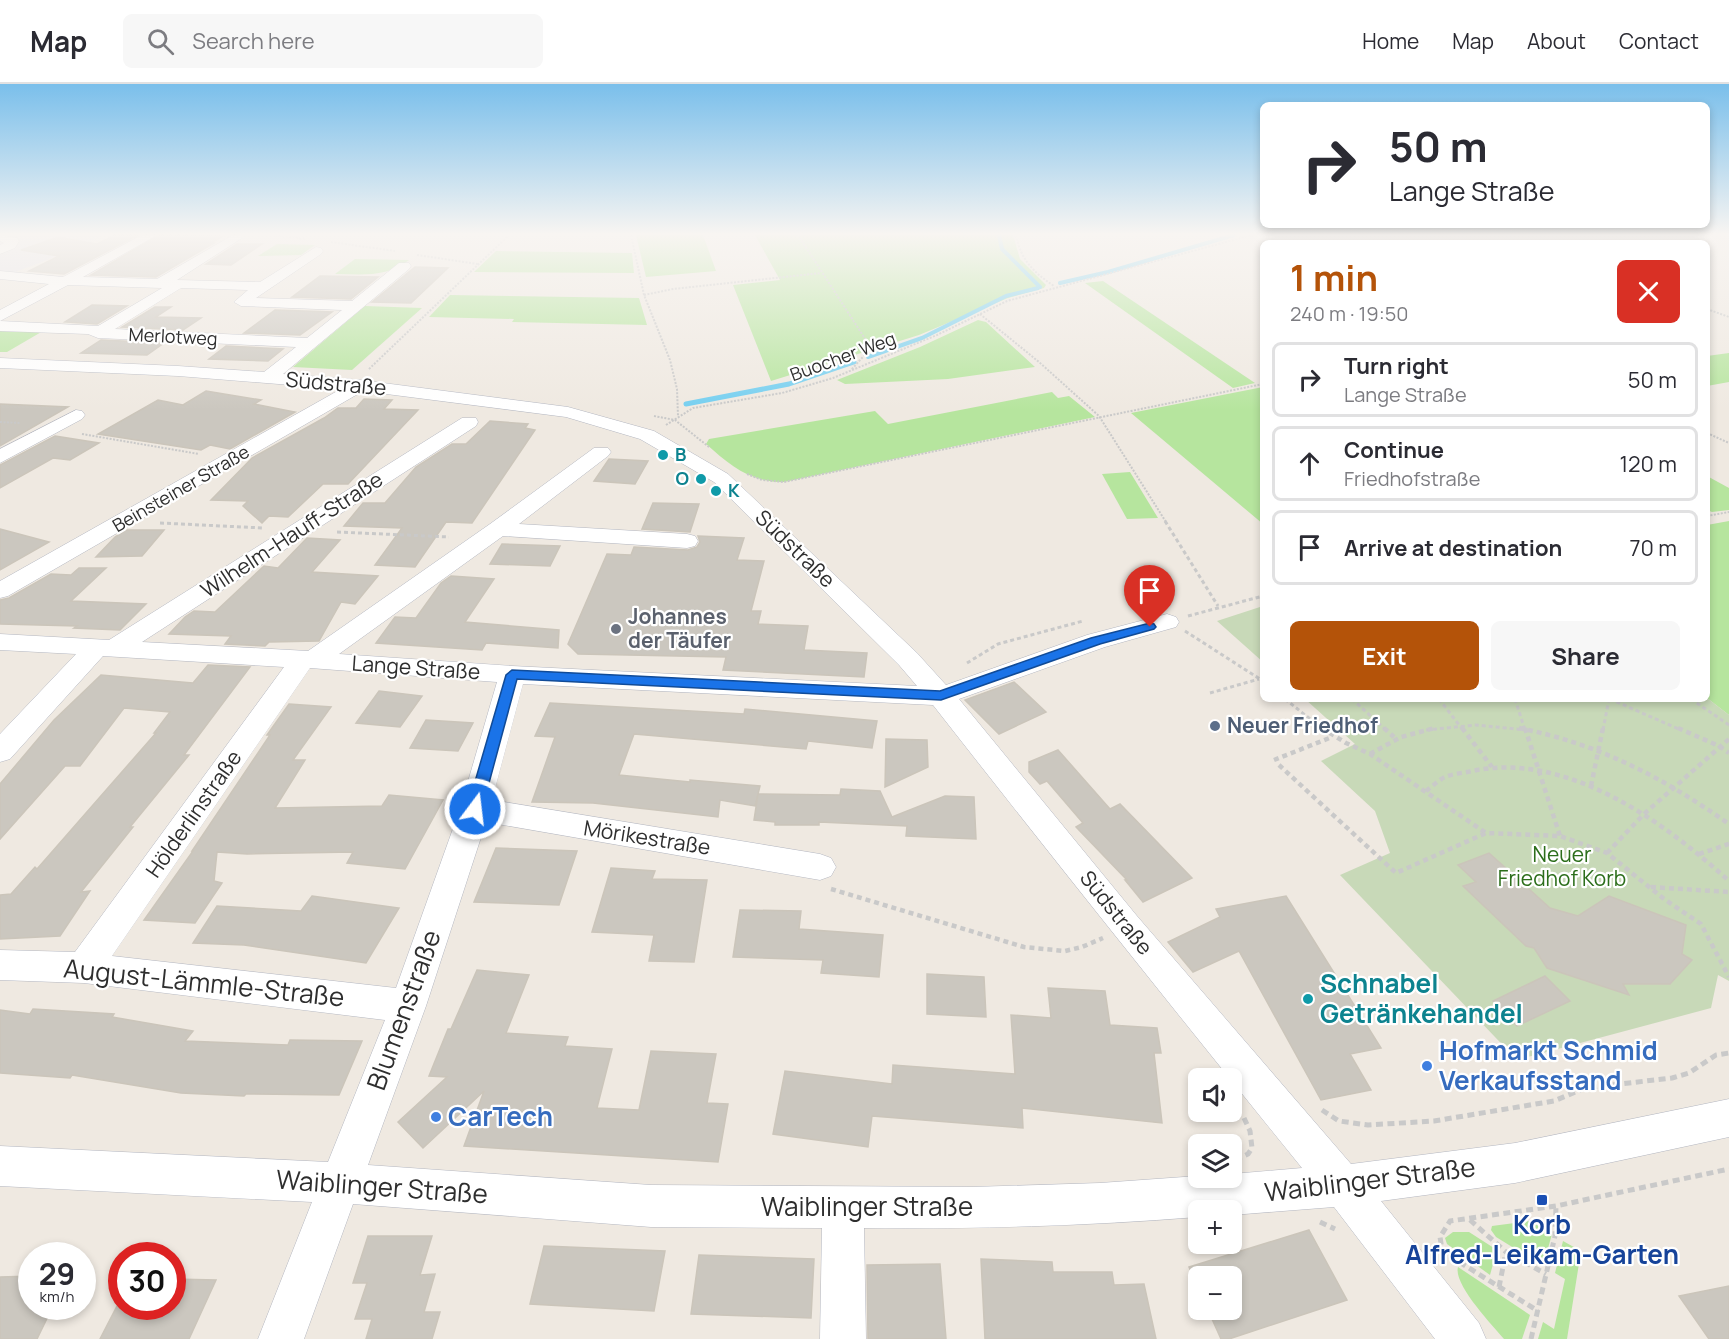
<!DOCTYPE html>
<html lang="en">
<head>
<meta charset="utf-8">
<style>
  body { margin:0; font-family:Manrope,sans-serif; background:#f7f7f7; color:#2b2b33; height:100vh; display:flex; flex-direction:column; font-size:22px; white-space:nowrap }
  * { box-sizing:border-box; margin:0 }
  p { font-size:20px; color:#7c7c81 }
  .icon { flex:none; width:33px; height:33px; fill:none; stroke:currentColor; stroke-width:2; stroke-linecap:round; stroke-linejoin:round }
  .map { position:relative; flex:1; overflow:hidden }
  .drawer { position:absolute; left:1260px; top:156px; width:450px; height:462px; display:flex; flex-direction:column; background:#fff; border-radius:9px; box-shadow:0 3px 9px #0003 }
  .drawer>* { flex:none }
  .banner { position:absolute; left:1260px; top:18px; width:450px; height:126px; border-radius:9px; box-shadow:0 3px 9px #0003; background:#fff; color:#2b2b33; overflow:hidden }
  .tools { position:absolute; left:1188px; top:984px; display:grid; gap:12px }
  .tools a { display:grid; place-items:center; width:54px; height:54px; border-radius:9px; background:#fff; box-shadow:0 3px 9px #0003; font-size:30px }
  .speed { position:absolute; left:18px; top:1158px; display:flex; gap:12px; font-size:30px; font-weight:700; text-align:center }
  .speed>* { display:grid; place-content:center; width:78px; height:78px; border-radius:50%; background:#fff; box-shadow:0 3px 9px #0003; line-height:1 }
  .speed small { font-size:15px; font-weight:400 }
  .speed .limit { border:9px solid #d22; background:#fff; color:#111 }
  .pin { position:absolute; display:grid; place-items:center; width:51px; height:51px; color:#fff; margin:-62px -26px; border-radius:50% 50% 50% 0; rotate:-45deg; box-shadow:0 0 6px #0007 }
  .pin .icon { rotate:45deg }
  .me { position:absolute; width:66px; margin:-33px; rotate:15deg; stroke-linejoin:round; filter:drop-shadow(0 0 4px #0008) }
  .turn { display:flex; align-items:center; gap:21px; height:126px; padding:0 30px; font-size:27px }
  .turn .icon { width:78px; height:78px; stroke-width:2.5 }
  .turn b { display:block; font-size:42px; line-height:51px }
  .round { display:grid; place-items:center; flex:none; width:63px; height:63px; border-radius:9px; background:#f7f7f7 }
  .headline { display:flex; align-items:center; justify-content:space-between; height:102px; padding:0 30px }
  h1 { font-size:36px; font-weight:700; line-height:45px; color:#b45309 }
  .action { display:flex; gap:12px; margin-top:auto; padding:12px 30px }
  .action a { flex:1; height:69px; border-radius:9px; background:#b45309; color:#fff; font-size:24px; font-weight:700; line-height:69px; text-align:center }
  .action a+a { background:#f7f7f7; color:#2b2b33 }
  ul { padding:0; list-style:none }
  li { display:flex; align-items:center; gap:18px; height:75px; margin:0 12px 9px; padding:0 18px; border:3px solid #e1e1e2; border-radius:9px }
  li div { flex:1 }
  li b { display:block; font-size:22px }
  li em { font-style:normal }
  header { display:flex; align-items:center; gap:36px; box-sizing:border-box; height:84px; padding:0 30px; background:#fff; border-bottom:2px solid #e1e1e2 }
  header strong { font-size:28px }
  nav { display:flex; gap:33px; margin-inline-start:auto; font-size:21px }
  .search { width:420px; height:54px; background:#f7f7f7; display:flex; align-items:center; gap:15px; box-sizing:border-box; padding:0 21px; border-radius:9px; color:#7c7c81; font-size:22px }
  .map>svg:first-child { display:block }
</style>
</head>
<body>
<header>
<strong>Map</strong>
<div class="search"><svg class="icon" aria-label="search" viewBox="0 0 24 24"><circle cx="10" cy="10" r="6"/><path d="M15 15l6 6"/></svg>Search here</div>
<nav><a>Home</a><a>Map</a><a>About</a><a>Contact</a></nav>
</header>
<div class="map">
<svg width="1729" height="1255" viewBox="0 0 1729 1255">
  <rect width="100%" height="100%" fill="#efe9e1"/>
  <polygon fill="#e3e1e8" points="0,151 104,151 78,164 0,194"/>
  <g fill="#b6e59e">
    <polygon points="636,151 703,151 716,187 646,193"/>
    <polygon points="755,151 1013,151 1020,175 1046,201 1044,204 1008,214 919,251 771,297 733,201 780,196"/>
    <polygon points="277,160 315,161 301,171 258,172"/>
    <polygon points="496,167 632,169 634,189 474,188"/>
    <path d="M355 175 409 176C387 194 362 190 335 190Z"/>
    <polygon points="1103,197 1255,299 1233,304 1085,199"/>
    <polygon points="450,211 639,214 647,241 512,238 514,235 429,233"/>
    <polygon points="365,222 422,224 352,286 293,283"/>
    <polygon points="978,236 986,238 1035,283 948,295 845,300 837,296 920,263"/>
    <polygon points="0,246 43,247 7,268 0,268"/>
    <polygon points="1729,269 1729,298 1707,302 1707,272"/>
    <polygon points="1263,303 1263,440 1131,329"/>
    <path d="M1052 308 1058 314 1069 312 1095 333 784 398C749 398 730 381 706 360L709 355 875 327 888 340Z"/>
    <polygon points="1130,388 1158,434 1127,435 1102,390"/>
    <polygon points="1707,392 1729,404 1729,426 1712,428 1707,426"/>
    <polygon points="1729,437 1729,631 1707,614 1707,441"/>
    <polygon points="1530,1137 1552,1150 1543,1182 1496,1153 1491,1146 1492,1142"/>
    <polygon points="1453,1148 1469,1148 1497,1166 1490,1191 1447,1160 1445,1154"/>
    <polygon points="1563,1157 1581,1167 1567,1255 1538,1255 1543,1238 1554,1245 1565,1195 1555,1189"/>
    <path d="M1458 1183 1530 1231 1522 1255H1504C1492 1241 1453 1200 1458 1183Z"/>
  </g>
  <g fill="#c8d9b8">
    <polygon points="1263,522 1263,578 1217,537"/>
    <polygon points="1707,614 1729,631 1729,897 1718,891 1711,924 1517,976 1340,791 1390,769 1375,727 1321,677 1355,660 1305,615"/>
  </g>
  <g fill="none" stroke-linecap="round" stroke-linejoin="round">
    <g stroke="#75cff0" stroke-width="4">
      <polyline points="999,151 1002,165 1040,203"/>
      <polyline points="1060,199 1108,188 1234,151"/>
      <polyline points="868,273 922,254 1006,212 1038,204"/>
    </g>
    <polyline stroke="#75cff0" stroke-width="5" points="686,320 789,300 854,278"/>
  </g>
  <g fill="#cbc7bf" stroke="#cbc5ba" stroke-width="1.5">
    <polygon points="115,151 138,151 64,190 29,187 59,172 21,166 58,153 97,160"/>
    <polygon points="159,151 223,152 211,159 214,159 156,193 91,191"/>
    <polygon points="237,160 262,160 231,181 206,180"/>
    <polygon points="415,183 448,184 411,219 372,218"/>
    <polygon points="320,192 378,193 351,215 292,213"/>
    <polygon points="92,221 127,222 97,240 65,238"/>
    <polygon points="155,223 171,223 156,233 201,234 183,246 122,243"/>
    <polygon points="275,226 332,228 300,251 244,249"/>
    <polygon points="101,256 164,259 147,271 81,269"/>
    <polygon points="226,262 283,265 268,277 209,275"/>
    <polygon points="206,307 261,316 254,320 295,328 230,365 210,361 201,366 98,350 158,316 183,321"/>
    <polygon points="364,315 392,316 384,325 418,326 348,400 323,400 288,433 269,432 262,439 243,422 248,417 211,416 252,374 324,334 338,324 356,324"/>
    <polygon points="0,320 68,323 0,362"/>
    <polygon points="490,337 528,340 525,344 535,346 472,439 446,438 415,483 375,481 402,444 344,442 363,419 385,419 416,383 452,360 466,360"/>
    <polygon points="55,352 99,359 70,376 53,374 0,404 0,381"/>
    <polygon points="609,375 648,377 635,400 594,397"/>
    <polygon points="653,419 699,420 690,448 642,445"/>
    <polygon points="0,445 49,458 0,486"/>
    <polygon points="126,446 164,446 142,472 96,473 115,453"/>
    <polygon points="698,452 744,454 737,476 764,477 751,527 761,527 758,540 808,542 804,566 867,569 864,593 723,586 726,573 578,570 568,560 607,470 631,471 634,463 688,466 697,463 700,458"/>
    <polygon points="307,454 340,456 312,488 378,492 355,520 341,518 319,557 269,558 265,562 225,560 231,552 169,550 185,533 194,527 215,528 264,482 278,484"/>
    <polygon points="502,460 560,462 550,482 490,480"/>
    <polygon points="79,484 106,484 71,517 146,520 120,546 74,544 77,542 0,540 0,516 9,514 51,490 71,491"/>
    <polygon points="451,492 494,495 465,538 559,546 558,564 486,559 482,566 376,559 395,533 416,534 441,499"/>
    <polygon points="208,581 250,583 184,671 189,671 130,743 133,743 81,808 90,807 60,852 0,855 0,811 11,810 35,783 37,785 156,649 154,649 170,628 124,624 80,682 65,682 0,755 0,700 54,636 101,591 193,599"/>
    <polygon points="1014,598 1046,628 999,650 965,616"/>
    <polygon points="379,607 422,612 400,643 356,639"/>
    <polygon points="550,619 744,630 745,625 877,637 872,664 808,657 806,665 634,650 619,691 690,698 690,696 760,702 758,710 840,711 841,705 880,707 892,733 945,712 974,713 976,755 906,752 907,742 819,738 819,741 775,741 775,738 754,736 758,710 755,722 720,716 718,733 593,719 532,718 555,653 535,652"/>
    <polygon points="289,620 331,623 293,676 305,676 275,724 382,722 389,711 443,716 405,785 347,779 353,768 247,770 217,768 214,797 222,799 195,839 144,836 193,767 192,767 270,651 267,651"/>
    <polygon points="426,636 473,639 458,667 410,664"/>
    <polygon points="886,655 927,656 928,683 885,703"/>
    <polygon points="1058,666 1110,725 1120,720 1192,794 1143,818 1125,796 1127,796 1076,743 1083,739 1047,697 1040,700 1029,688 1029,678"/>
    <polygon points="496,764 577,767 559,821 474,818"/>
    <polygon points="1489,769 1550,824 1578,832 1609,812 1686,841 1682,870 1692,876 1670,900 1623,900 1629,911 1547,884 1534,864 1526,862 1463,802 1476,798 1458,781"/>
    <polygon points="611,784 655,787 652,795 707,796 694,878 649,877 654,851 592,848"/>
    <polygon points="312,812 399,824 366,879 244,861 193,859 217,822 301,827"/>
    <polygon points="1286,812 1381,964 1350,970 1371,1006 1321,1016 1239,867 1193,888 1168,858 1220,833 1216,825"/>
    <polygon points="740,826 801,827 799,845 883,851 879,893 821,889 823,876 733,873"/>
    <polygon points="477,886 529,891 506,949 568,953 565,962 612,965 597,1024 639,1026 651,967 716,970 707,1019 728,1020 718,1078 464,1062 484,1007 423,1064 398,1038 447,993 429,992 448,945 451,945"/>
    <polygon points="927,890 984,893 986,933 927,930"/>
    <polygon points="1545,892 1570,917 1517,942 1493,917"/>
    <polygon points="1048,904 1105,907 1110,941 1157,944 1161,969 1154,969 1162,1039 1022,1024 1023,1044 872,1032 868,1063 773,1050 785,987 892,1000 893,981 1015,990 1011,931 1051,934"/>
    <polygon points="33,925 114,930 112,933 193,947 185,957 288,961 290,956 362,957 339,1011 246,1010 244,1012 181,1009 72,991 70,994 0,989 0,926 30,930"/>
    <polygon points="1309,1146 1347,1216 1229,1255 1221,1255 1208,1226 1232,1226 1232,1192 1198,1192 1198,1205 1189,1183"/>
    <polygon points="368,1152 432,1152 420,1191 435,1190 424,1228 440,1228 432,1255 366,1255 372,1235 355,1235 367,1199 353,1199"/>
    <polygon points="544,1162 665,1167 654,1227 530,1220"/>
    <polygon points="699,1171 814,1175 811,1234 691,1230"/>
    <polygon points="981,1175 1052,1178 1053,1188 1112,1188 1114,1201 1144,1200 1156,1255 985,1255"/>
    <polygon points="940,1180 946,1255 868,1255 867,1181"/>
    <polygon points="32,1192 32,1222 53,1222 37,1255 0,1255 0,1193"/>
    <polygon points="172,1195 216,1196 189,1255 100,1255 117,1222 172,1222"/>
    <polygon points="1729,1202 1729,1255 1709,1255 1679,1212"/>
  </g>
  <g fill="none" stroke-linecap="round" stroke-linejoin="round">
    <g stroke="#b4b7c1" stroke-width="1">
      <g id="minor">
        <polygon points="0,151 17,154 19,157 15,164 0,170 0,161 4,159 0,157"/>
        <path d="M142 151H157L83 193 157 195 233 151H240L242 154 177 196 260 198 316 163 321 164 323 167 321 170 256 214 352 217 399 179H409L411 182 409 185 283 290 360 296 568 323 654 347 728 390 917 569 946 601 1087 551 1167 530 1176 533 1179 538 1176 543 1105 563 959 615 1137 832 1351 1080 1515 1059 1729 1015V1053L1515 1099 1381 1117 1479 1239 1486 1255H1435L1334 1123 1232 1131V1126H1198V1133C1087 1142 976 1145 864 1144L866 1255H820L822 1144 651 1143 353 1120 304 1255H258L312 1118 0 1102V1062L328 1078 385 936 84 899 0 896V866L75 868 284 583 103 572 10 675 0 678V650L76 570 0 566V550L109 556 462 334H476L478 338 476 342 142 558 308 567 490 440 594 364H608L611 368 608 372 519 440 687 450 695 452 698 457 695 462 687 464 503 452 339 570 512 582 917 602 899 581 714 398 640 355 566 333 363 307 8 512 0 514V497L341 305 178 292 0 284V274L178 282 264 288 296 263 98 254 88 250 0 247V237L98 242 162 204 68 201 0 237V226L49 200 0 195V187L63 193ZM181 204 248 206 234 218 241 222 342 226 307 254 115 245ZM310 584 497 598 460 725 396 904 112 872ZM523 600 933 621C1055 777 1179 932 1302 1084L1232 1090V1094L1198 1092 1100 1099 972 1103 651 1101 368 1081 426 922 486 738 820 796 831 792 836 783 831 774 820 770 492 716Z"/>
        <polygon points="76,326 82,327 85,331 82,335 0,379 0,365"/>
      </g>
    </g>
    <g stroke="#c9c9c9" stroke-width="2" stroke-dasharray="2 1.5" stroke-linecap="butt">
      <polyline points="275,151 306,155"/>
      <polyline points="631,151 644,211 670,276 677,305 678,332"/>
      <polyline points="798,151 871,264 851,286"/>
      <path d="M1016 151C1021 176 1033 188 1054 202"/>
      <polyline points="331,158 395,167"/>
      <polyline points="417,171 478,180"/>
      <polyline points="644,211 673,205 821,189"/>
      <polyline points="1707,225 1729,233"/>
      <polyline points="980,230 1039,278 1099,332 1166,438"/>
      <polyline points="369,285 509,151"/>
      <polyline points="654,332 675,336 709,363"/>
      <polyline points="0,338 20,339"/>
      <polyline points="666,341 693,324 782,309 833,294 937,251 1007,217 1252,151"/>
      <polyline points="1707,349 1729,359"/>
      <polyline points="82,350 199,370"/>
      <polyline points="747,390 762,396 784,398 1263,300"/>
      <polyline points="1707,432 1729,428"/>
    </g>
    <g stroke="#c9c9c9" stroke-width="3" stroke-dasharray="4 3" stroke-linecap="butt">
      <polyline points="1165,437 1218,522"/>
      <polyline points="160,439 263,444"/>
      <polyline points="337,448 449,453"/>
      <polyline points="1188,532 1263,512"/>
      <polyline points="1263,543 1263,547"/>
      <polyline points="1185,547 1263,597"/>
      <polyline points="967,579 998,560 1083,537"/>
      <polyline points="1210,609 1259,595"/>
      <polyline points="1285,615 1324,646"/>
      <polyline points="1352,615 1386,646"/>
      <polyline points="1439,615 1463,646"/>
      <polyline points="1515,615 1525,646"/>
      <polyline points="1610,615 1681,646"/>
      <polyline points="1691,615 1729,641"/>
      <polyline points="1426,646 1476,641 1526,646"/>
      <polyline points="1603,646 1609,615"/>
    </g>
    <g stroke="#c9c9c9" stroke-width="4.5" stroke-dasharray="5 4" stroke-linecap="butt">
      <polyline points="1322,644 1346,659 1370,670 1486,749"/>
      <polyline points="1384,644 1394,653"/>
      <polyline points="1462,644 1492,683"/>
      <path d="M1519 644C1599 660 1662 693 1729 740"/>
      <polyline points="1525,644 1560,752"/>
      <polyline points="1678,644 1719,662 1729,669"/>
      <polyline points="1370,670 1401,653 1435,644"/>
      <polyline points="1274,676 1332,653"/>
      <polyline points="1279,681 1396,789 1486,749 1560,752 1607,769 1664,815 1701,840 1729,893"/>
      <polyline points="1591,702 1603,644"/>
      <path d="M1426 707C1432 703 1438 696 1445 693 1452 690 1463 689 1472 687 1566 667 1663 737 1729 797"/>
      <polyline points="1607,769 1644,730 1729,655"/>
      <polyline points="1699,770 1729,760"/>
      <polyline points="1651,803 1729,808"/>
      <polyline points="831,805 1024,863 1065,867 1082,863 1103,854"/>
    </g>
    <g stroke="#c9c9c9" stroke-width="5" stroke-dasharray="7 4.5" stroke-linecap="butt">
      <polyline points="1322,1026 1339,1037 1368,1041 1434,1037 1554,1017 1585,1004 1672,994 1689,989 1716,971 1729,969"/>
      <polyline points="1235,1076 1248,1070 1252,1064 1250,1047 1244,1034"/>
      <polyline points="1470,1136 1506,1168 1546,1190"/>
      <polyline points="1320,1138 1335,1145"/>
      <polyline points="1440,1166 1538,1227"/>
      <polyline points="1443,1172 1440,1153 1450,1137 1556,1122 1729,1085"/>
      <polyline points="1499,1203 1506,1168"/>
      <polyline points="1531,1255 1555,1152 1556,1122"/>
    </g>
    <use href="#minor" fill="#fff" fill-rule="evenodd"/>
  </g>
  <linearGradient id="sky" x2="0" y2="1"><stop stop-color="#7abfeb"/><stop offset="0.46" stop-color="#f8f5f2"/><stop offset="1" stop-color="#f8f5f2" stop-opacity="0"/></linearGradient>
  <rect width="1729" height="326" fill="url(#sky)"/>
  <polygon fill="#1a73e8" stroke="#114b97" stroke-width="1.5" points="1150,539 1154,540 1156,543 1154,545 1100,560 941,616 517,595 482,725 480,729 469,729 467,725 506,591 512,586 940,607 1091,554"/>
  <g fill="#0f9aa8" stroke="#fff" stroke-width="2">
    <circle cx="663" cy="371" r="6"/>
    <circle cx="701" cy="395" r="6"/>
    <circle cx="716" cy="407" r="6"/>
    <circle cx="1308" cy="915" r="6"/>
  </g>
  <circle fill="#6b7280" stroke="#fff" stroke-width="2" cx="616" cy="545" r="6"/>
  <circle fill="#5c6f8a" stroke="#fff" stroke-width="2" cx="1215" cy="642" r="6"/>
  <g fill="#3f7fe0" stroke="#fff" stroke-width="2">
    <circle cx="1427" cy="982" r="6"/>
    <circle cx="436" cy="1033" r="6"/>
  </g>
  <rect fill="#1a4fb4" stroke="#fff" stroke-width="2" x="1536" y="1110" width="12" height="12" rx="3"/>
  <g text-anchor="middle" stroke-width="4.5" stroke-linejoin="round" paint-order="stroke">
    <g font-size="18" fill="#2e2e2e" stroke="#fff">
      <text transform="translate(173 253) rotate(3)" y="6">Merlotweg</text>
      <text transform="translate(843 273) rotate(-20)" y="6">Buocher Weg</text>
      <text transform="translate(181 405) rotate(-30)" y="6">Beinsteiner Straße</text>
    </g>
    <g font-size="18" font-weight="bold" fill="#0d838f" stroke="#fff" text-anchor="start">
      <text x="675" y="377">B</text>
      <text x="689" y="401" text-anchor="end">O</text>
      <text x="728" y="413">K</text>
    </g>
    <g font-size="21" fill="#2e2e2e" stroke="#fff">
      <text transform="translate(336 300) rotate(5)" y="7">Südstraße</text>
      <text transform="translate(292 451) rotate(-33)" y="7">Wilhelm-Hauff-Straße</text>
      <text transform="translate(795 465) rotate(44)" y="7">Südstraße</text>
      <text transform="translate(416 584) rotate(4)" y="7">Lange Straße</text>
      <text transform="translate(194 730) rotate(-55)" y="7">Hölderlinstraße</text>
      <text transform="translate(647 754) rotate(9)" y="7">Mörikestraße</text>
      <text transform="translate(1116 829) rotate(51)" y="7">Südstraße</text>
    </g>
    <g font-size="21" font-weight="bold" fill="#5b616d" stroke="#fff" text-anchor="start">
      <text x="628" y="540">Johannes<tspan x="628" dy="24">der Täufer</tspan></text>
    </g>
    <g font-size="21" font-weight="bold" fill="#4e5e75" stroke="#fff" text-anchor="start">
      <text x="1227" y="649">Neuer Friedhof</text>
    </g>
    <g font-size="21" fill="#2c6e1b" stroke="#fff">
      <text x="1562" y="778">Neuer<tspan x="1562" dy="24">Friedhof Korb</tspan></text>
    </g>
    <g font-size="26" fill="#2e2e2e" stroke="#fff">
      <text transform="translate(204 899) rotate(6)" y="9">August-Lämmle-Straße</text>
      <text transform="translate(404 926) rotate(-70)" y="9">Blumenstraße</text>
      <text transform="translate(1370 1096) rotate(-7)" y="9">Waiblinger Straße</text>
      <text transform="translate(382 1103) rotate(4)" y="9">Waiblinger Straße</text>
      <text x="867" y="1132">Waiblinger Straße</text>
    </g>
    <g font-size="26" font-weight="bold" fill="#0d838f" stroke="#fff" text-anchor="start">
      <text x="1320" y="909">Schnabel<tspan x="1320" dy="30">Getränkehandel</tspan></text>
    </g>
    <g font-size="26" font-weight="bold" fill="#366cbe" stroke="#fff" text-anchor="start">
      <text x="1439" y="976">Hofmarkt Schmid<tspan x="1439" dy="30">Verkaufsstand</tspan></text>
      <text x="448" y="1042">CarTech</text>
    </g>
    <g font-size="26" font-weight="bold" fill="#164399" stroke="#fff">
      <text x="1542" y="1150">Korb<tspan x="1542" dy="30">Alfred-Leikam-Garten</tspan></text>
    </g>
  </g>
</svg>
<div class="tools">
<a><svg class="icon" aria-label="sound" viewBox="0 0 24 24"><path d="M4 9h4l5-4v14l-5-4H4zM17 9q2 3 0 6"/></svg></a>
<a><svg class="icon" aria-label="layers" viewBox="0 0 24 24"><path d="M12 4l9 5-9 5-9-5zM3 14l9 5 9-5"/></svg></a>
<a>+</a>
<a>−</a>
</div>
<div class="speed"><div>29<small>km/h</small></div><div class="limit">30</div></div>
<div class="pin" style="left:1150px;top:543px;background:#d93025"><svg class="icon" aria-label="arrive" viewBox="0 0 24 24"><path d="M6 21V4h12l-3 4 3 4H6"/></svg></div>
<svg class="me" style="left:475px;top:725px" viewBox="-20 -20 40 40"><circle r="17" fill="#1a73e8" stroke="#fff" stroke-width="3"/><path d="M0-11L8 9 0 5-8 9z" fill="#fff"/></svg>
<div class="banner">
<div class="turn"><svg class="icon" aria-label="right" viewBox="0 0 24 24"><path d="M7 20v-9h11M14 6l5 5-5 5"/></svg><div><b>50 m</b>Lange Straße</div></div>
</div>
<section class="drawer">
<div class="headline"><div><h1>1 min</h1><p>240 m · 19:50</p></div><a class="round" style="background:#d93025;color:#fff"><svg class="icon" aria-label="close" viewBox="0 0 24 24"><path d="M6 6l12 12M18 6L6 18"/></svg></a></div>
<ul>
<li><svg class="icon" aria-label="right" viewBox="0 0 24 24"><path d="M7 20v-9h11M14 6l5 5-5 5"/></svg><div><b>Turn right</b><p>Lange Straße</p></div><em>50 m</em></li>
<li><svg class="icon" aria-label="ahead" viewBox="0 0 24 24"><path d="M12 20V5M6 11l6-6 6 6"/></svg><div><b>Continue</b><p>Friedhofstraße</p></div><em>120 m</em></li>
<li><svg class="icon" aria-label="arrive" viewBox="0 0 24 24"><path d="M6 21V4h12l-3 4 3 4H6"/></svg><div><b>Arrive at destination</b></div><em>70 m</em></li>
</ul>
<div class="action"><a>Exit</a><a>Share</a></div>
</section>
</div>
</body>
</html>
